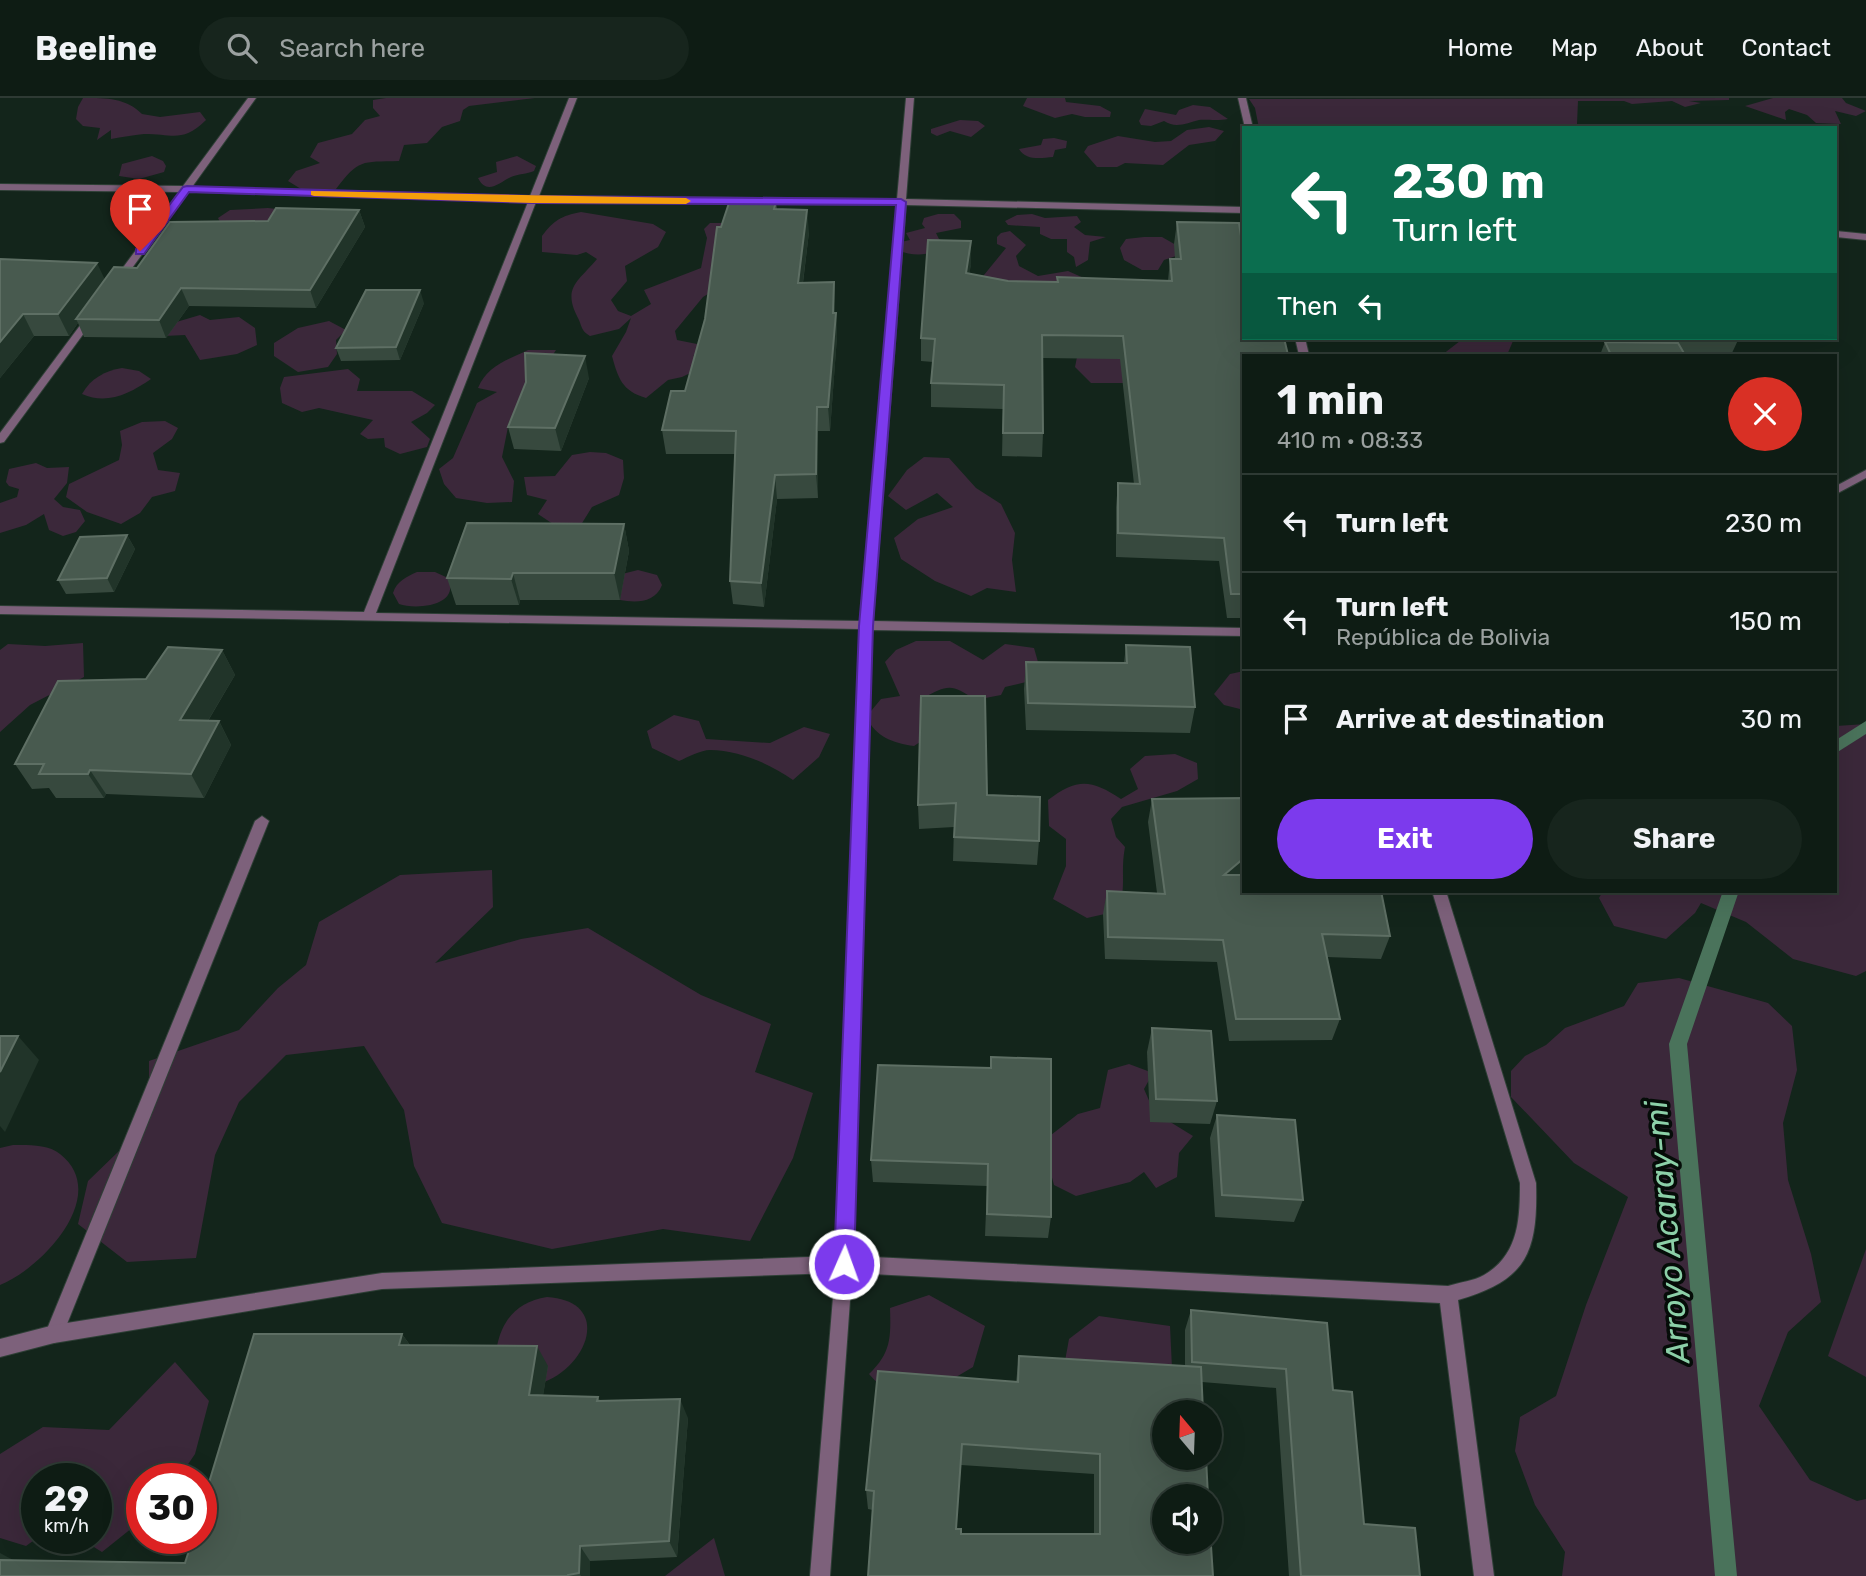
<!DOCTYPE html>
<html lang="en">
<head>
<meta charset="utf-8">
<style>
  body { margin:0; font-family:Rubik,sans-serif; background:#17251d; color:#f1f3f6; height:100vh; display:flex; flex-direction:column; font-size:26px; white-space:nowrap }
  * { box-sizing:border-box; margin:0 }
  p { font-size:23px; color:#9ba1a0 }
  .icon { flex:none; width:38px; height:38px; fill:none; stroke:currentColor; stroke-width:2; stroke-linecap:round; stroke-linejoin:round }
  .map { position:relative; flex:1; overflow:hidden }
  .sheet { position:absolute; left:1242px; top:256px; width:595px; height:539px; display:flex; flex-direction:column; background:#0e1c14; border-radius:0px; box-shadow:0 7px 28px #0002,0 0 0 2px #2e3a34 }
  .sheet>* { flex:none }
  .hud { position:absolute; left:1242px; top:28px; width:595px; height:214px; border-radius:0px; box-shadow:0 7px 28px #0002,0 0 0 2px #2e3a34; background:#0b6e4f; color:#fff; overflow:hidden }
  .needle { width:46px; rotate:341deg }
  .tools { position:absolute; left:1152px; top:1302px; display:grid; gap:14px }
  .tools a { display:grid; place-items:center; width:70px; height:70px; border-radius:50%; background:#0e1c14; box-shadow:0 7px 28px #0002,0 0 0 2px #2e3a34; font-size:35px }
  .speed { position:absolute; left:21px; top:1365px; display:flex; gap:14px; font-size:35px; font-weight:700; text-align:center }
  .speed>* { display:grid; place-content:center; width:91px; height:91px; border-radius:50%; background:#0e1c14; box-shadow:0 7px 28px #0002,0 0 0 2px #2e3a34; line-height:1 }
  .speed small { font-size:18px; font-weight:400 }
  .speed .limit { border:10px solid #d22; background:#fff; color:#111 }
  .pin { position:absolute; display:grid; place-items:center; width:60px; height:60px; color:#fff; margin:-72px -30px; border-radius:50% 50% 50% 0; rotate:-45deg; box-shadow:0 0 7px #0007 }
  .pin .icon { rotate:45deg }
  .me { position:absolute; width:77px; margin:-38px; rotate:2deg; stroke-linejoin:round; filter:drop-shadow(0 0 5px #0008) }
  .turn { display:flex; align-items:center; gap:24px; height:147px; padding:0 35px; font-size:32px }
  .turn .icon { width:91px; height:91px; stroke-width:2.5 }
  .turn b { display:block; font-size:49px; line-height:60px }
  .then { display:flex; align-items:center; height:66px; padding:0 35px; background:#0003; gap:14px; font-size:26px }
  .round { display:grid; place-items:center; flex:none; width:74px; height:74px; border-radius:37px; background:#17251d }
  .headline { display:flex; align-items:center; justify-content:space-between; height:119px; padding:0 35px }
  h1 { font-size:42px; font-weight:700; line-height:52px }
  .cta { display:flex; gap:14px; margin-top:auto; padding:14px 35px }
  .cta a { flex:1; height:80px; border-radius:42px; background:#7c3aed; color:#fff; font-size:28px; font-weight:700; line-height:80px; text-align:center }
  .cta a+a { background:#17251d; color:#f1f3f6 }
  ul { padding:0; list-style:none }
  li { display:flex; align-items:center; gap:21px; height:98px; padding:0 35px; border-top:2px solid #2e3a34 }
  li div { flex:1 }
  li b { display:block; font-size:26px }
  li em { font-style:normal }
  header { display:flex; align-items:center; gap:42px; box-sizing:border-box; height:98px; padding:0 35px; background:#0e1c14; border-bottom:2px solid #2e3a34 }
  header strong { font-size:33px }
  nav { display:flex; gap:38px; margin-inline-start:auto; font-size:24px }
  .search { width:490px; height:63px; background:#17251d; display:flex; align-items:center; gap:18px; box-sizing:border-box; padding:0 24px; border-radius:38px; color:#9ba1a0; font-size:26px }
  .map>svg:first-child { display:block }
</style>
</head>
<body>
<header>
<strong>Beeline</strong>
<div class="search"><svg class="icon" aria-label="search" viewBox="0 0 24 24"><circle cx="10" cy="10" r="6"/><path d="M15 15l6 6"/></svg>Search here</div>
<nav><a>Home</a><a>Map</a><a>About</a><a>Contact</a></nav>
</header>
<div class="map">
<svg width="1866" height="1478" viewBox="0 0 1866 1478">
  <rect width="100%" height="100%" fill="#13251b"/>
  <g fill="#3b283a">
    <path d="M83 0C107 0 126 0 142 16L160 19 200 14 206 22C182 45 174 36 144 36 133 37 122 39 111 41V32L97 42 100 30 83 28 76 21 78 9Z"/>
    <path d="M386 0H535L469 8 463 12 460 23 442 29 427 45 404 47 399 63C361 64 359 61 336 91H301L288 83 296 73 320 65 310 59 318 45 352 36 365 22 380 18 373 10V2Z"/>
    <polygon points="1027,0 1065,0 1066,4 1100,8 1111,14 1110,19 1085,19 1072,16 1055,20 1023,8"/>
    <polygon points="1729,0 1729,2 1689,3 1701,5 1685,9 1672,3 1632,6 1624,3 1578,3 1577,26 1583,30 1259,30 1255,10 1249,1"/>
    <polygon points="1773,0 1842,0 1846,5 1866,13 1856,18 1835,13 1841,26 1816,25 1807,17 1789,11 1785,14 1786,22 1745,8"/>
    <path d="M1193 7 1210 9 1228 21C1218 23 1204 21 1199 22 1187 25 1176 31 1164 23L1151 28 1141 27 1139 23 1145 11 1176 17 1179 12Z"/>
    <polygon points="960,22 978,23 985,28 971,39 950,33 937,38 931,35 931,31"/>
    <polygon points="1209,29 1224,33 1215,43 1189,47 1163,67 1125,65 1117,69 1097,69 1084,54 1088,48 1118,38 1155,44 1171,43 1187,32"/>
    <path d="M1054 40 1067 43 1066 50 1055 52 1053 59C1041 60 1026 63 1019 51L1041 47 1043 41Z"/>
    <polygon points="152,58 163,63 166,68 164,74 139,81 119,78 122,66"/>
    <path d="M517 58 536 68 534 73C527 76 518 76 511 79 500 84 487 98 478 80L497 74 496 64Z"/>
    <polygon points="268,110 294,113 272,126 220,124 218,120 230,112"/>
    <path d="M581 114 653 126 666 134 658 149 625 168 627 183 611 202 618 213 631 218 651 206 644 192 701 170 707 140 704 131 710 125H724L721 188 703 199 675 233 677 242 707 248 693 258 717 262 682 279 668 282 646 300C622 293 618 280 612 258L626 234 631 220 619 231 590 238C581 233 582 228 578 220 562 189 578 184 597 161L586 154 577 157 542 154V138C554 122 561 118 581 114Z"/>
    <path d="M938 116H954L961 123V130L936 135 939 141 951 149C931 156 917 160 897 152L901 144 910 142 906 135 925 130 922 126 924 120Z"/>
    <polygon points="1032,116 1045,120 1077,118 1081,124 1074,129 1085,137 1106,139 1090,144 1088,162 1076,169 1074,159 1067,154 1067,141 1051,141 1040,136 1040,129 1008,127 1005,123 1017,117"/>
    <polygon points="1010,133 1026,147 1016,158 1019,168 1038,178 1068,173 1086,181 1049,195 1032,183 1026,191 975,188 1006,150 997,146 997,139 1001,135"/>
    <polygon points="1144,139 1162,139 1176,147 1179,157 1164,162 1158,172 1142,172 1124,162 1120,150 1126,141"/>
    <polygon points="200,217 210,222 239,219 255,230 257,247 237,256 200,262 185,237 164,238 173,225"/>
    <polygon points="329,223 346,232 336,242 337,256 328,269 298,274 274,258 274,245 298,230"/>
    <polygon points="1476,240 1513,243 1507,257 1442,257 1460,243"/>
    <polygon points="1117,245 1132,285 1091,285 1075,269 1078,254"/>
    <path d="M528 252H556L509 324 502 359 514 383 512 404 487 405 456 400 444 386 439 371 453 360 477 305 497 294 478 290C487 268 507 262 528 252Z"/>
    <path d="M122 270 139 273 151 281C129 296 107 307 82 296 91 280 105 273 122 270Z"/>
    <polygon points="348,271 360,281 357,293 412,293 435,307 427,315 411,324 430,341 427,349 400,356 385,349 384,340 368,341 360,336 373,322 319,310 302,314 282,305 280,290 284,279"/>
    <polygon points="165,323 178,330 172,341 153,355 158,372 180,375 175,393 152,399 140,415 121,426 87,414 66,399 69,386 119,362 122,347 120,333 142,324"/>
    <polygon points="590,354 606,355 623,362 624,380 619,397 592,409 579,430 553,426 538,416 547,402 527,397 524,379 555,378 572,357"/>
    <polygon points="924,359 949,360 976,390 1001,406 1015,435 1012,462 1016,494 987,490 971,498 935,483 901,461 894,440 918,421 953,409 937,395 906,412 888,398 907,372"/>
    <polygon points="36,365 47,370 69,369 67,385 54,401 63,409 80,412 85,423 76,434 63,438 49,432 44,416 26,427 0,435 0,405 17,399 19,391 9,388 6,384 9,371"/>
    <path d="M638 472 657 477 662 487C655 505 636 505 620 502L622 476Z"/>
    <path d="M417 474H435L448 480C461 508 416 512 399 506L393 495C397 483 406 479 417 474Z"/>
    <path d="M916 543H950L983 562 1005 546 1034 550 1040 571 1026 584 1005 589 1001 597 975 602C952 585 947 587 923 600L932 636 914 648C893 645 876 639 866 619L881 601 900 598 885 564 896 552Z"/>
    <polygon points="83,545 84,579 30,607 0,634 0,552 8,546 45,548"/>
    <polygon points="1244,573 1244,612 1224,607 1214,596 1230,576"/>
    <path d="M674 617 699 623 706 641 770 645 804 629 830 636 819 659 793 682C770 666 739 652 710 652 701 652 688 659 679 663L652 650 647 633Z"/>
    <polygon points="1866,626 1866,873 1856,878 1793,861 1746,824 1701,805 1695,815 1666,841 1614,828 1599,800 1603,793 1836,793 1836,628"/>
    <path d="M1175 656 1197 665 1198 681 1177 693 1122 709 1111 721 1116 739 1125 749C1120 775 1127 788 1118 813L1087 820 1053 801 1066 768V741L1049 728 1048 702C1077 680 1091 681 1121 701L1138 691 1130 671 1145 658Z"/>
    <polygon points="492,772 493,809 435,865 521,841 588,830 701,897 771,926 755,974 813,995 793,1060 750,1143 663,1131 552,1151 442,1125 414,1068 404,1012 364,948 286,957 239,1004 215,1057 196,1160 127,1164 78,1126 88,1083 149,1024 149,963 239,932 278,890 306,867 319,824 400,777"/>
    <polygon points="1679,880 1768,905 1792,928 1797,972 1783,1025 1788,1082 1811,1156 1821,1204 1788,1234 1759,1308 1810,1382 1857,1403 1866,1401 1866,1478 1562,1478 1565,1454 1535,1407 1515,1353 1520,1319 1556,1298 1586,1207 1628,1099 1574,1065 1511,999 1511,973 1525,958 1546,947 1565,930 1624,908 1638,885"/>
    <polygon points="1129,966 1153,975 1144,991 1154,1014 1193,1038 1179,1055 1177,1079 1156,1090 1144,1074 1130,1084 1076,1098 1054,1087 1047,1061 1051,1037 1078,1016 1100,1010 1108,972"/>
    <path d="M13 1047C28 1047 48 1046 60 1056 112 1097 41 1171 0 1187V1050Z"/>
    <polygon points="1866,1151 1866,1279 1828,1258"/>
    <path d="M929 1197 985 1228 973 1269 929 1295 892 1301 869 1276C891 1255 891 1240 890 1210Z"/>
    <path d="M547 1199C611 1203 590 1266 544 1284L497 1248C503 1220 518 1204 547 1199Z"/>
    <polygon points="1099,1218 1170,1228 1172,1270 1065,1263 1069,1241"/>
    <polygon points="175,1264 209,1303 195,1356 178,1381 142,1381 142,1422 102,1454 79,1440 96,1440 96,1381 37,1381 37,1440 26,1448 0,1440 0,1356 43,1329 109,1332"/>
    <polygon points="714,1440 725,1478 665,1478"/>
  </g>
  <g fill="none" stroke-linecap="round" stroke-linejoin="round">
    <g fill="#4a735b" fill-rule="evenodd">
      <polygon points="1866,623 1866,636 1836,655 1836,642"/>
      <polygon points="1723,793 1739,793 1687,946 1737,1478 1715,1478 1669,946"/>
    </g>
    <g stroke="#2e3f36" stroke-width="2">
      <polygon id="service" points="262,718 269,723 63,1236 60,1242 54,1245 48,1242 45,1236 255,723"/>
    </g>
    <g stroke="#2e3f36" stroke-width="2">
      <g id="minor">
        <path d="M248 0H256L192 89 530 98 569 0H577L539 98 897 101 906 0H914L906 101 1244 109V115L906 107 873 523 1244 530V538L872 532 853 1158 1448 1188C1460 1184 1474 1183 1484 1177 1519 1157 1520 1120 1520 1085L1432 793H1446L1536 1085C1538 1155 1527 1182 1458 1202L1494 1478H1474L1440 1205 852 1175 830 1478H810L835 1175 382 1191 54 1245 0 1259V1241L54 1227 382 1175 836 1158 860 531 0 516V508L364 514 528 104 188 94 121 185 118 186 113 183 179 94 0 92V86L183 88ZM536 104 897 107 860 523 376 515Z"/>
        <polygon points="1238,0 1246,0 1253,30 1245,30"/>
        <polygon points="1836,133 1866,136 1866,142 1836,139"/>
        <polygon points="90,214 98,216 4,344 0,345 0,335"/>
        <polygon points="1295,240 1305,240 1309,257 1299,257"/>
        <polygon points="1866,372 1866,380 1836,396 1836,388"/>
      </g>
    </g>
    <use href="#service" fill="#7d617b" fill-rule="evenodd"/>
    <use href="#minor" fill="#7d617b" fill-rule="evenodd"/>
  </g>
  <g fill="#37493e" fill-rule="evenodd">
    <polygon points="776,103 777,111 809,134 803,185 834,184 835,215 836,215 837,238 830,333 818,333 818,400 777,401 764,509 733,506 730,483 735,356 666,356 662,332 685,293 705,221 721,129"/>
    <polygon points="359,112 365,129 316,210 189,208 166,240 84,239 78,225 69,238 34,238 0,280 0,161 105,182 268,123"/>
    <polygon points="1177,124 1244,257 1244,520 1227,520 1219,463 1116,459 1116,409 1118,385 1134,386 1120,261 1042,260 1043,335 1042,359 1002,358 1003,311 931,309 931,285 933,264 921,263 921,240 971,166 969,176 1008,183 1057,184 1168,183 1170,161 1175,161 1174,146"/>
    <polygon points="424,205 400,262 341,263 336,250"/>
    <polygon points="1649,240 1739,240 1732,255 1683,254 1685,257 1600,257 1605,244 1652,245"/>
    <polygon points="589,280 561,353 514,351 508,329 526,284"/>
    <polygon points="624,426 629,453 620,502 520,502 519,507 456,507 447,480"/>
    <polygon points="127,437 135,451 114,494 66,496 58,482"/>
    <polygon points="1126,547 1195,609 1190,635 1026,632 1024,591 1026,564 1124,565"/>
    <polygon points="222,552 235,577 208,623 219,623 231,647 204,700 106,696 104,700 56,700 49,690 32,691 15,666 146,581"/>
    <polygon points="987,697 1039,743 1037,767 953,763 954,729 919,731 918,707"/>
    <polygon points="1152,701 1244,793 1390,838 1381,861 1327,859 1340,921 1332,942 1229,943 1217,864 1105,861 1103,816 1107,793 1157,795 1148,724"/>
    <polygon points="1152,930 1217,1003 1210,1026 1150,1024 1147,954"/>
    <polygon points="878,967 1051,1119 1048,1140 985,1138 987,1088 873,1084 871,1062"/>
    <polygon points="1217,1017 1303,1102 1294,1124 1215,1119 1210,1040"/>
    <path d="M1191 1212 1333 1292 1364 1426 1420 1478H1289L1276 1290 1202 1284 1164 1444 868 1478 873 1412 868 1411 866 1392 1016 1284 1019 1258 1185 1268V1232ZM961 1367 1094 1376V1436H961L956 1431Z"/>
    <polygon points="402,1236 410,1247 548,1268 543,1297 598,1299 600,1303 688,1320 677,1459 590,1463 590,1478 0,1478 13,1462 185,1465"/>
  </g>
  <g fill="#213429">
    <polygon points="359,112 365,129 316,210 310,192"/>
    <polygon points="807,112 809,134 800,207 798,185"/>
    <polygon points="971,143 971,166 966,198 966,175"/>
    <polygon points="97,165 107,186 76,221 78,225 69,238 58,216"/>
    <polygon points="834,184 835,207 834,238 833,215"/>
    <polygon points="181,190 189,208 166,240 159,222"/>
    <polygon points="420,192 424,205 400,262 396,249"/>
    <polygon points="836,215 837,238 830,333 828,309"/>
    <polygon points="23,216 34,238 0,280 0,244"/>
    <polygon points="585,258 589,280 561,353 555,330"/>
    <polygon points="817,309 818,333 818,400 816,376"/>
    <polygon points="775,377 777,401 764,509 761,485"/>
    <polygon points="624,426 629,453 620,502 614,475"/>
    <polygon points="127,437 135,451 114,494 107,480"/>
    <polygon points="513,475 520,502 519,507 511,481"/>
    <polygon points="222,552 235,577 194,646 180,622"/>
    <polygon points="219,623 231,647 204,700 191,676"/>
    <polygon points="90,672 106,696 104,700 88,676"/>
    <polygon points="1244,760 1244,778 1224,777"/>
    <polygon points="18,938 39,962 5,1034 0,1028 0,974"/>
    <polygon points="402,1236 416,1256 399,1247"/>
    <polygon points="537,1248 548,1268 540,1316 529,1297"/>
    <polygon points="680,1301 688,1320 677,1459 669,1443"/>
    <polygon points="580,1448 590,1463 590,1478 581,1478 579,1475"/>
    <polygon points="0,1455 15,1463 0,1472"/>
  </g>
  <g fill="#485a4f" stroke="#5e6f64" stroke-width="2" fill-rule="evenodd">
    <polygon points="730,102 776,103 774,111 807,112 798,185 834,184 833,215 836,215 828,309 817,309 816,376 775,377 761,485 730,483 736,333 662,332 671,293 685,293 705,221 717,129 721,129"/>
    <polygon points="276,110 359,112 310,192 181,190 159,222 76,221 114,169 137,170 170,124 268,123"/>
    <polygon points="1177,124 1239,125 1244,158 1244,240 1284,240 1288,257 1244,257 1244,496 1231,496 1224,440 1118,435 1118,385 1140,386 1123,238 1042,237 1043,335 1003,335 1004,287 931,285 935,241 921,240 928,142 971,143 966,175 1008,183 1058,184 1057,179 1172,183 1170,161 1181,161"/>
    <polygon points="0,161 97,165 58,216 23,216 0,244"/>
    <polygon points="366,192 420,192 396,249 336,250"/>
    <polygon points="1605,244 1678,245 1685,257 1611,257"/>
    <polygon points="525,255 585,258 555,330 508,329 526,284"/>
    <polygon points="467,425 624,426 614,475 513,475 511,481 447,480"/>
    <polygon points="127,437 107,480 58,482 80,439"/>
    <polygon points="1126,547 1190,549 1195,609 1028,605 1026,564 1127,565"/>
    <polygon points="168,549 222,552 180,622 219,623 191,676 90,672 88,676 39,676 44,666 15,666 58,583 146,581"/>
    <polygon points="921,598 985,598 987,697 1040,699 1039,743 954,739 956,705 918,707"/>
    <polygon points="1244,700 1244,760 1224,777 1244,777 1244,793 1381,793 1390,838 1322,836 1340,921 1236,921 1223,842 1108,839 1107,793 1165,796 1152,701"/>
    <polygon points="1152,930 1211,933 1217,1003 1156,1001"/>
    <polygon points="0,938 18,938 0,974"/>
    <polygon points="991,959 1051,961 1051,1119 987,1116 988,1066 871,1062 878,967 991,970"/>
    <polygon points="1217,1017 1295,1022 1303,1102 1222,1097"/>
    <polygon points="1191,1212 1327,1225 1333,1292 1352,1294 1364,1426 1415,1430 1420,1478 1301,1478 1286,1271 1192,1264"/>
    <polygon points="254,1236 402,1236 399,1247 537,1248 529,1297 598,1299 597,1303 680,1301 669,1443 580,1448 579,1475 568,1477 568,1478 0,1478 0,1462 185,1465 193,1440 201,1440 201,1411"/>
    <path d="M1019 1258 1201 1269 1203 1314H1164V1360H1206L1208 1398H1164V1444H1209V1418L1213 1478H868L874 1393 866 1392 878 1273 1018 1284ZM962 1346 1100 1356V1436H961V1431H956Z"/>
  </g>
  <polygon fill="#7c3aed" stroke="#51269a" stroke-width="2" points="187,88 532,98 901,101 906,104 873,528 854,1166 851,1172 844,1175 837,1172 834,1166 859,528 896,107 532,105 189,94 144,156 136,156 136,151 183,89"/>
  <polygon fill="#f59e0b" points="311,93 686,100 691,103 686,106 532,105 314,98 311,97"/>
  <g text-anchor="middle" stroke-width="7" stroke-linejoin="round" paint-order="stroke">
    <g font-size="32" font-style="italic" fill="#8cd0a8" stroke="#050c08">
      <text transform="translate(1667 1134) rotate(-95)" y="11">Arroyo Acaray-mi</text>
    </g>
  </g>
</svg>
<div class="tools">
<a><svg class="needle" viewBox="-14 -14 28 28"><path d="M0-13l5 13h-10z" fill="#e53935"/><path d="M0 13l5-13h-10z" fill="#9ba1a0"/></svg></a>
<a><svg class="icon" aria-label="sound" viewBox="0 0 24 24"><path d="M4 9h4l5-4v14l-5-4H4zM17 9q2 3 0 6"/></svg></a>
</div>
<div class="speed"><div>29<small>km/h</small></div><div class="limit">30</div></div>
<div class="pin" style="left:140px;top:153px;background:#d93025"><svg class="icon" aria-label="arrive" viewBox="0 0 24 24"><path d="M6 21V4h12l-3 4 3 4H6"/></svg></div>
<svg class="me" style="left:844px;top:1166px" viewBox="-20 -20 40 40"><circle r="17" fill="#7c3aed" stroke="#fff" stroke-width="3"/><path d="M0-11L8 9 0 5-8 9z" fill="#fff"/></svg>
<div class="hud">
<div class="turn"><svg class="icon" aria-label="left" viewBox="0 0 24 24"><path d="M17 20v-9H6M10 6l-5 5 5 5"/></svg><div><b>230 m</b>Turn left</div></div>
<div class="then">Then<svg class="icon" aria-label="left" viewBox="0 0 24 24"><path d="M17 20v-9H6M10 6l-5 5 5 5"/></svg></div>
</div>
<section class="sheet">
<div class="headline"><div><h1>1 min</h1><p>410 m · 08:33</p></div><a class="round" style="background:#d93025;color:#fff"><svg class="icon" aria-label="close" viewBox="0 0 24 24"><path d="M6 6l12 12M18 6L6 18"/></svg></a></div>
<ul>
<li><svg class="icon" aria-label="left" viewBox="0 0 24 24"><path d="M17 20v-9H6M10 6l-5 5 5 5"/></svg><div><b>Turn left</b></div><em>230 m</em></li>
<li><svg class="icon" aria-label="left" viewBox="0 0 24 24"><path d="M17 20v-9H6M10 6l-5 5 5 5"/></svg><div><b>Turn left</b><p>República de Bolivia</p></div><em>150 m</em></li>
<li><svg class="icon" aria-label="arrive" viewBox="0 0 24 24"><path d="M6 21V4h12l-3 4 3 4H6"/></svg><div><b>Arrive at destination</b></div><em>30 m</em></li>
</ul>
<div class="cta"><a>Exit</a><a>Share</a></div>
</section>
</div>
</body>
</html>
